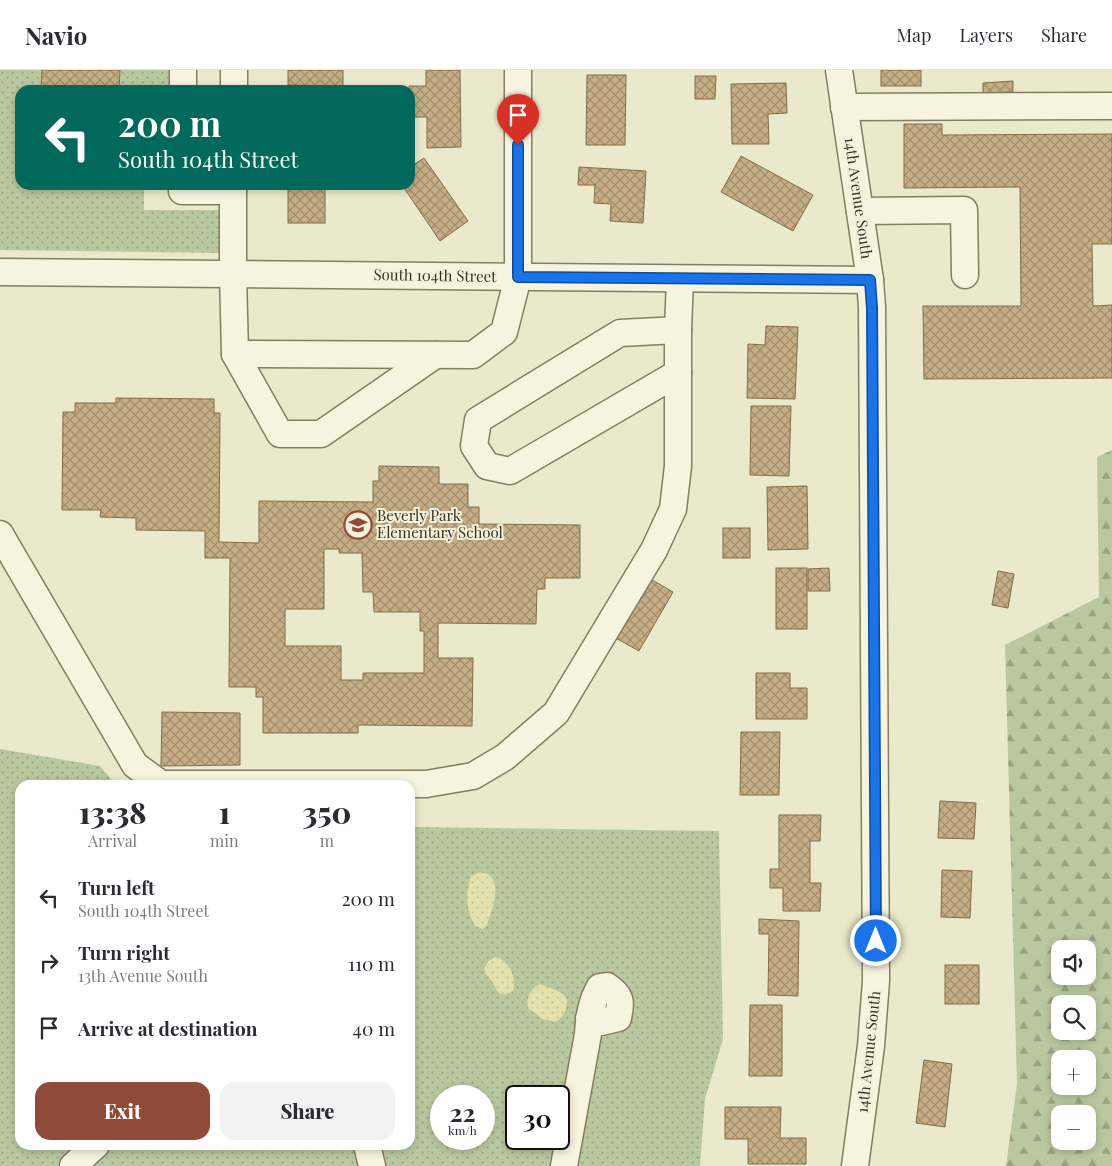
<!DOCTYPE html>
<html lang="en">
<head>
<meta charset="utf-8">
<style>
  body { margin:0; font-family:"Playfair Display",serif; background:#f2f2f3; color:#2b2b33; height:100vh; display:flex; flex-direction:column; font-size:19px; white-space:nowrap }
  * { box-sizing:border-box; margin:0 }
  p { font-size:16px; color:#7c7c81 }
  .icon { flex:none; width:28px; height:28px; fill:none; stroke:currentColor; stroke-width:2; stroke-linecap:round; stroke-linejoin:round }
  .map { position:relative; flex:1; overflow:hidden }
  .details { position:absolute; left:15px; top:710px; width:400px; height:370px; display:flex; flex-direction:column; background:#fff; border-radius:15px; box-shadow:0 2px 8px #0003 }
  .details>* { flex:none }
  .guide { position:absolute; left:15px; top:15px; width:400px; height:105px; border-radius:15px; box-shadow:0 2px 8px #0003; background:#00695c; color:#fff; overflow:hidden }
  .fabs { position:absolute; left:1051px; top:870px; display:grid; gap:10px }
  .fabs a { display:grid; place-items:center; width:45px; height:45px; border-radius:10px; background:#fff; box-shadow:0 2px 8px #0003; font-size:25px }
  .speed { position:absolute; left:430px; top:1015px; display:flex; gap:10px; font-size:25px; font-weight:700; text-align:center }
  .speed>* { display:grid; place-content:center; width:65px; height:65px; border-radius:50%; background:#fff; box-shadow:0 2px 8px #0003; line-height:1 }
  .speed small { font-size:12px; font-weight:400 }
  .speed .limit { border:2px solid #111; border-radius:8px; background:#fff; color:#111 }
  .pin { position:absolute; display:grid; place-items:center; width:42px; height:42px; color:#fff; margin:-51px -21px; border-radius:50% 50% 50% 0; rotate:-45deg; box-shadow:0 0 5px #0007 }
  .pin .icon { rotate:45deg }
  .me { position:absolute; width:55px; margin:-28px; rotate:0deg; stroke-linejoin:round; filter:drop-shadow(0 0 4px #0008) }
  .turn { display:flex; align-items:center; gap:18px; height:105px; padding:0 20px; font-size:22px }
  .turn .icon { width:65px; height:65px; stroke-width:2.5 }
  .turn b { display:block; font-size:35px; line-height:42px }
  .eta { display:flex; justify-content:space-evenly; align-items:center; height:85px; text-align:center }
  .eta b { font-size:30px; font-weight:800; line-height:35px }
  .button { display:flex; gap:10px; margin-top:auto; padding:10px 20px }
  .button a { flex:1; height:58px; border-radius:15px; background:#8f4b37; color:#fff; font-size:20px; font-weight:800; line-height:58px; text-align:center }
  .button a+a { background:#f2f2f3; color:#2b2b33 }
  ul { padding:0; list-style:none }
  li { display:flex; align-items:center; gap:15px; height:65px; padding:0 20px }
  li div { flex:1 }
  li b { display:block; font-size:19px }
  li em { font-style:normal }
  header { display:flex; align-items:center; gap:30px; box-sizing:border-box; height:70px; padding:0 25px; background:#fff; border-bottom:1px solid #e1e1e2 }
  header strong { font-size:24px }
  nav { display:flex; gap:28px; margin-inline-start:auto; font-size:18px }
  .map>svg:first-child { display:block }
</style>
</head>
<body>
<header>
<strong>Navio</strong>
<nav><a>Map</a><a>Layers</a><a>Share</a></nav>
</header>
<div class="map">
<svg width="1112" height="1096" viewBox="0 0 1112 1096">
  <defs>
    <pattern id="grass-dots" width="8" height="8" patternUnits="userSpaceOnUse" patternTransform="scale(1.25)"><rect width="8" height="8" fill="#bac8a0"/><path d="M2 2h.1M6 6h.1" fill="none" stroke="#98a382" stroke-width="1.8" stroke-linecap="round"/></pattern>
    <pattern id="forest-firs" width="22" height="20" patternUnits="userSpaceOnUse" patternTransform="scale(1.25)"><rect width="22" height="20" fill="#bac8a0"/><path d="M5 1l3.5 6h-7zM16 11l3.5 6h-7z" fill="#98a382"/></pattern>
    <pattern id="sand-dots" width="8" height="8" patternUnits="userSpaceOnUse" patternTransform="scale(1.25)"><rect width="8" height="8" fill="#e3e1ac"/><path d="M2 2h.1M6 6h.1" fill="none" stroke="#c4c294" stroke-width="1.8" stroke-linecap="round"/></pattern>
    <pattern id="building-cross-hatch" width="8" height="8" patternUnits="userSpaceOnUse" patternTransform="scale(1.25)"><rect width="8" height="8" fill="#c5ae85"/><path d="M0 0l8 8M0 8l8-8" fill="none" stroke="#a18e6c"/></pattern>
  </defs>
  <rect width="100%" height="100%" fill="#ebe9cb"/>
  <g fill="url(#grass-dots)" fill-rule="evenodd">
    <polygon points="0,0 171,0 171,20 20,20 20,115 144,115 144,140 220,140 220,183 0,180"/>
    <path d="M0 679 100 696 116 715H20V1075H410V757L719 761 723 969 705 1029 700 1096H0ZM441 1026H484V1069H441ZM516 1026H559V1069H516Z"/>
  </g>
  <path fill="url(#forest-firs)" fill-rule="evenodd" d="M1112 380V1096H1006L1017 1014 1005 575 1099 527 1097 387ZM1060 879H1088V906H1060ZM1060 934H1088V961H1060ZM1060 989H1088V1016H1060ZM1060 1044H1088V1071H1060Z"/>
  <g fill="url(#sand-dots)">
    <path d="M481 802C506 807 492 838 487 855L483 859 475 856C466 841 465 822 471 806Z"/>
    <path d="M498 887C511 895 516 906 513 921 498 929 498 921 491 910 488 906 485 904 484 899 487 892 490 888 498 887Z"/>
    <path d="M540 914 562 923 567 929C567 938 564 948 555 952L543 949 528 938C526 928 530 919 540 914Z"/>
  </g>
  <g fill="url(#building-cross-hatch)" stroke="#836d49" fill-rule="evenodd">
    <polygon points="42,0 120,0 119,20 41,20"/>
    <polygon points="288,0 343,0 343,16 288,15"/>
    <polygon points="426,0 460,0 461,77 427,78 427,47 410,47 409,16 426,16"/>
    <rect x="881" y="0" width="40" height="16"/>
    <polygon points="587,5 626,5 625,75 586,75"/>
    <polygon points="695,6 716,6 715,29 695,29"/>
    <polygon points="1013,11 1013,22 983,23 983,13"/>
    <polygon points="786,13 787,43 768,44 769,74 732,74 731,14"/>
    <polygon points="904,54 942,54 942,65 1112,64 1112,174 1092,174 1093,236 1112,235 1112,308 924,309 923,236 1021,236 1020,117 904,118"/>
    <polygon points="741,86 813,125 793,161 721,122"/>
    <polygon points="424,88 468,151 440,171 402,115 410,115 410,97"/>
    <polygon points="579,97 646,101 643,153 610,151 611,134 594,133 595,115 578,115"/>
    <rect x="288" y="115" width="37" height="38"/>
    <polygon points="766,256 798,257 795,329 747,328 748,274 765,275"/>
    <path d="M116 328 214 329V343H220L219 472 259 473V431L373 432V411H379V396L439 397V414H468V437H479V454L580 455V508H545V519H537L536 554 438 553V588H473L472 656 358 655V663H263V627H256V617H229L230 488H205V461L136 460V448L100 447 101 440H62L63 342H75V333H116ZM324 479H339V483H362L363 522H373L374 542H420V561H424V603H363V610H341V576H285V539H324Z"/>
    <polygon points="751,336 791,336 789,406 750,405"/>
    <polygon points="807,416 808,479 768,480 767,417"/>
    <rect x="723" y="458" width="27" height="30"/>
    <rect x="776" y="498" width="31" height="61"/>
    <polygon points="829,498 830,521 808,521 808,499"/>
    <polygon points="998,501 1014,504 1008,538 992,535"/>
    <polygon points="647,507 673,522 639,581 612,566"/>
    <polygon points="756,603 790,603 790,618 807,618 807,649 756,649"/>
    <polygon points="162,642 240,643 240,695 161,696"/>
    <polygon points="741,662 780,662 779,725 740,725"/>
    <polygon points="940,731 976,733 974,769 938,768"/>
    <polygon points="779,745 821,745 820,771 810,771 810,813 821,813 820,841 783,841 783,818 770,818 770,799 779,799"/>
    <polygon points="942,800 972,801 970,848 941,847"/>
    <polygon points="759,849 799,851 798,926 768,925 769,864 759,864"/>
    <rect x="945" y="895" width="34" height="39"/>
    <polygon points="750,935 782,935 782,1006 749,1006"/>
    <polygon points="924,990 952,994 945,1057 916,1053"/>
    <polygon points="725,1037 781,1037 780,1068 806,1068 806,1094 748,1094 748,1069 725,1069"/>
  </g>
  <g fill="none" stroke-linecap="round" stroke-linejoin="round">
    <g stroke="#867d61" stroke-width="29">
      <g id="minor">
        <polyline points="839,0 870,210 872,237 876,911 871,976 855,1096"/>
        <polyline points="183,20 183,0"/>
        <polyline points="234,20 234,0"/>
        <polyline points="844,37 1112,36"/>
        <polyline points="182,115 182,121 233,121"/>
        <polyline points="233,115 233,204 235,284 473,285 504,262 518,207 518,0"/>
        <polyline points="860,141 964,140 965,205"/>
        <polyline points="0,202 870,210"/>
        <polyline points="678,260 620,263 478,350 474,376 487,396 510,401 678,303"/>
        <polyline points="235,284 280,364 321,364 435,285"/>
        <polyline points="0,464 135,695 161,714 426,714 473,706 505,687 556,643 654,480 673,439 678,396 678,260 680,209"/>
        <polyline points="367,1075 372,1096"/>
        <polyline points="73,1096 96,1075"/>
        <path d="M564 1096 588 964C589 947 591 932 600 917L607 916C622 926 621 931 618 948L601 952 589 948"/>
      </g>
    </g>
    <use href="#minor" stroke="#f6f4de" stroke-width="26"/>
  </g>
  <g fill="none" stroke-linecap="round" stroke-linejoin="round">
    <g stroke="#114b97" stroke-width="12">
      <polyline id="route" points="518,75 518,207 870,210 872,238 876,871"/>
    </g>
    <use href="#route" stroke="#1a73e8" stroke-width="9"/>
  </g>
  <defs>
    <g id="school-ring" transform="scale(1.4375)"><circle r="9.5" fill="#f3f1da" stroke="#8f4b37" stroke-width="1.5"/><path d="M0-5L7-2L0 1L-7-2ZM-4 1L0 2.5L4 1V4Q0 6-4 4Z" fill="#8f4b37"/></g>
  </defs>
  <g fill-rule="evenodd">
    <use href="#school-ring" x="358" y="455"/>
  </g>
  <g text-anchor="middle" stroke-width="4" stroke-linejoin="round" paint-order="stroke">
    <g font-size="15" fill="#383223" stroke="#f3f1da">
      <text transform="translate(858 128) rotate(82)" y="5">14th Avenue South</text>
      <text transform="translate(435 206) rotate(1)" y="5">South 104th Street</text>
      <text transform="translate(869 982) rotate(-84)" y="5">14th Avenue South</text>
    </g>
    <g font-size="15" fill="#383223" stroke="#f3f1da" text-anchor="start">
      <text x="377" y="451">Beverly Park<tspan x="377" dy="17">Elementary School</tspan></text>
    </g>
  </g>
</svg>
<div class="fabs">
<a><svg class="icon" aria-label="sound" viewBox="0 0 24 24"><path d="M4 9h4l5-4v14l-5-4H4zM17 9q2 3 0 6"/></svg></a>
<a><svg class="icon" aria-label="search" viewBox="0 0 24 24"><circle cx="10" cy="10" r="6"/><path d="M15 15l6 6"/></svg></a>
<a>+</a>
<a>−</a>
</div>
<div class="speed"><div>22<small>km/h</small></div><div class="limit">30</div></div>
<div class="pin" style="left:518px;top:75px;background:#d93025"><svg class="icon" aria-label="arrive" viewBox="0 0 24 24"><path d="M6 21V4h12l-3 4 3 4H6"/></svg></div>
<svg class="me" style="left:876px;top:871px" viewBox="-20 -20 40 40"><circle r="17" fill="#1a73e8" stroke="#fff" stroke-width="3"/><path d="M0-11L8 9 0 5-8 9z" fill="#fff"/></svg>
<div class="guide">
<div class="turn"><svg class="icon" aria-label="left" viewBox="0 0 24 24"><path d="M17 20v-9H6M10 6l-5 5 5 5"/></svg><div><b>200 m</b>South 104th Street</div></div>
</div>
<section class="details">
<div class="eta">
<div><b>13:38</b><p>Arrival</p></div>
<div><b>1</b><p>min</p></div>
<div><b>350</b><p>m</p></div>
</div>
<ul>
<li><svg class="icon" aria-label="left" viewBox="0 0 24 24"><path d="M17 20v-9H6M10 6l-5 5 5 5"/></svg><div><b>Turn left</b><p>South 104th Street</p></div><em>200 m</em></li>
<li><svg class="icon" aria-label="right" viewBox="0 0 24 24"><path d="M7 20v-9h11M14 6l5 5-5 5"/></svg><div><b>Turn right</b><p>13th Avenue South</p></div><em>110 m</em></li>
<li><svg class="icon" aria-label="arrive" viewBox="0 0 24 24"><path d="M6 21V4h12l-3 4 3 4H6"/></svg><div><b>Arrive at destination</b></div><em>40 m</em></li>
</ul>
<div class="button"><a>Exit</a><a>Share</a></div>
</section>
</div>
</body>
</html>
